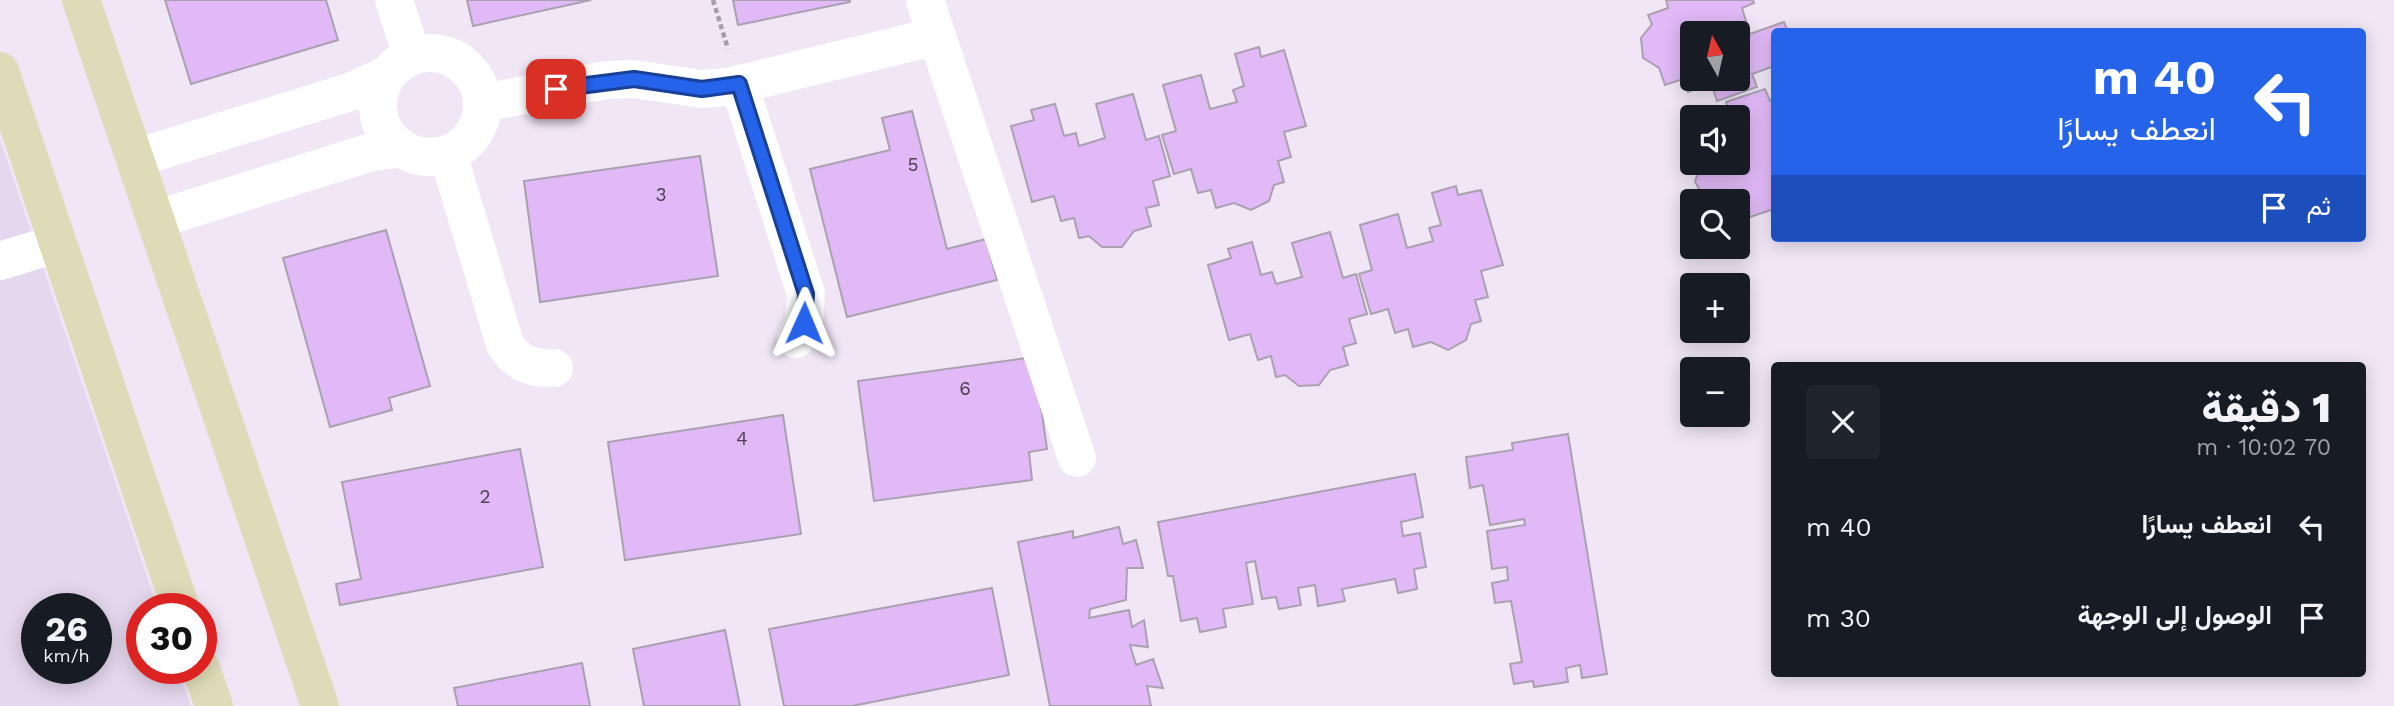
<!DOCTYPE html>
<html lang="ar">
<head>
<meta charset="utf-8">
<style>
  body { margin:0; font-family:"Work Sans",Vazirmatn,sans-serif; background:#20242c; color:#f1f3f6; direction:rtl; height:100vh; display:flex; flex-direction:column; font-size:26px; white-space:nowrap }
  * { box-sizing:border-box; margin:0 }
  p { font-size:23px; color:#9ea1a6 }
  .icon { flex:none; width:38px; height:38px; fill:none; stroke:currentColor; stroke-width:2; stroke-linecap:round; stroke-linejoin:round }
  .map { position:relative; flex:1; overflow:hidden; direction:ltr }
  .panel { position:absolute; left:1771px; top:362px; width:595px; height:315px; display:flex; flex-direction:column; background:#171b24; border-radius:7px; box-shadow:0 4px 18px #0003; direction:rtl }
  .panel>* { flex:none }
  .hud { position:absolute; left:1771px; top:28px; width:595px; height:214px; border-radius:7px; box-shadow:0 4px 18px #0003; direction:rtl; background:#2563eb; color:#fff; overflow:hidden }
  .needle { width:46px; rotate:352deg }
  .controls { position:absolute; left:1680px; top:21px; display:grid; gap:14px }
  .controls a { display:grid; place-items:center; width:70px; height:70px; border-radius:7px; background:#171b24; box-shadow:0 4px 18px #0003; font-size:35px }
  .speed { position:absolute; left:21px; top:593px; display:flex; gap:14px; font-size:35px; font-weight:700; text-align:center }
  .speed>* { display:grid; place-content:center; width:91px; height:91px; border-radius:50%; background:#171b24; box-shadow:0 4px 18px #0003; line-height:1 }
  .speed small { font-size:18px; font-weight:400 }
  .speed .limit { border:10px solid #d22; background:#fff; color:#111 }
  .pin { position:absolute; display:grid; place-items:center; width:60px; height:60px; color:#fff; margin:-30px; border-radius:14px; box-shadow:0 4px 10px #0006 }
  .me { position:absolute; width:77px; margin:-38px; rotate:1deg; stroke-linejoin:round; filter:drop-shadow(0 0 5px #0008) }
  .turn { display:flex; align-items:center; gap:24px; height:147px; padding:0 35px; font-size:32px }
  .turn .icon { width:91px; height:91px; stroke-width:2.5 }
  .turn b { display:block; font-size:49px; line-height:60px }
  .then { display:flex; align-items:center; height:66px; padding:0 35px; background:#0003; gap:14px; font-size:26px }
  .round { display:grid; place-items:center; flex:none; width:74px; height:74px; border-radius:7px; background:#20242c }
  .headline { display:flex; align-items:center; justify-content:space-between; height:119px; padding:0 35px }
  h1 { font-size:42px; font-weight:800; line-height:52px }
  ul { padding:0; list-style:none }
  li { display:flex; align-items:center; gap:21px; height:91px; padding:0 35px }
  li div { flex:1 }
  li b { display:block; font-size:26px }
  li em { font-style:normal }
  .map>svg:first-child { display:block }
</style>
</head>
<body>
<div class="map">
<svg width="2394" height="706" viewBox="0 0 2394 706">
  <rect width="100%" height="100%" fill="#f0e6f6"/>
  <path fill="#e5d7ed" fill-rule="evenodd" d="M0 139 158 609H142V668L178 669 191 706H0ZM37 609H96V668H37Z"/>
  <g fill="#e0b9f6" stroke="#aaa1b0" stroke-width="2" fill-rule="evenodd">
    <polygon points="165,0 326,0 338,40 191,84"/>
    <polygon points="467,0 591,0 473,26"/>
    <polygon points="733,0 850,0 850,2 738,25"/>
    <path d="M1666 0H1753L1754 3 1742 8 1750 34 1784 22 1788 32H1774V66L1752 74 1757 87 1717 101 1711 83 1688 92 1683 79 1665 85 1659 68 1643 58 1641 38 1652 24 1648 15 1668 8ZM1692 33H1738V79H1692Z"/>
    <polygon points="1259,47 1261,57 1284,50 1306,126 1284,132 1291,157 1278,161 1284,182 1274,185 1269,201 1251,210 1234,203 1216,208 1211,190 1198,193 1191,169 1174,174 1162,135 1176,131 1163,85 1201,75 1210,109 1237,102 1233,90 1244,86 1235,54"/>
    <polygon points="1765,89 1770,101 1774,99 1774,209 1750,217 1746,204 1738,208 1738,201 1705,199 1695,182 1701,163 1738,163 1738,117 1731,117 1726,102"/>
    <polygon points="1133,94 1146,140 1159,136 1170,176 1153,181 1159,205 1146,208 1151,226 1134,231 1122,247 1102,247 1089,236 1079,238 1074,218 1061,221 1054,196 1032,202 1011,126 1034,120 1031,110 1055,104 1064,136 1076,133 1079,146 1105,138 1096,104"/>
    <polygon points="912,111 947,249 986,239 997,280 847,317 810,169 890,150 882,118"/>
    <polygon points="700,156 718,276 540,302 524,181"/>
    <polygon points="1456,186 1458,195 1481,190 1503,265 1481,271 1488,297 1475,300 1481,321 1471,324 1466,340 1448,350 1431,342 1413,347 1408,329 1395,333 1388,309 1371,314 1359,274 1372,270 1360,225 1398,214 1407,248 1433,241 1429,228 1441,225 1432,193"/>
    <polygon points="386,230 430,386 389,398 392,410 330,427 283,258"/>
    <polygon points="1330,232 1343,278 1356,274 1367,314 1349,319 1356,343 1343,347 1348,365 1330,370 1319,385 1299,386 1285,375 1276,377 1271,356 1258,360 1250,334 1229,340 1208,265 1231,258 1228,249 1252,242 1261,275 1272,272 1276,284 1302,277 1292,243"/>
    <polygon points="1034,357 1047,449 1029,452 1032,480 874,501 858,381"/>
    <polygon points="783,415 801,534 625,560 608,442"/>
    <polygon points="1568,434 1607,674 1582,678 1580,665 1566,668 1568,682 1534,687 1533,681 1514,684 1510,664 1522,662 1511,601 1495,603 1492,583 1508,580 1507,567 1492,569 1487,531 1525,525 1524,519 1490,525 1483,485 1470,488 1466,457 1513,450 1512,443"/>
    <polygon points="520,449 543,567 340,605 336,584 361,579 342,482"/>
    <polygon points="1415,474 1423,517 1401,522 1403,536 1420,533 1426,567 1414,569 1417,589 1398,593 1395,579 1342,589 1345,601 1318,606 1315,585 1298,588 1301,605 1279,609 1276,597 1262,599 1255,561 1246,563 1253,604 1223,609 1226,627 1200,632 1197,618 1181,621 1173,576 1168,576 1158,522"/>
    <polygon points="1119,527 1123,544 1136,540 1143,568 1127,568 1126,600 1090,609 1089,618 1129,610 1132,627 1144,620 1148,647 1130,645 1136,665 1153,659 1163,688 1147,686 1151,706 1050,706 1018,542 1073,531 1073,538"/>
    <polygon points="992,588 1009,675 852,706 784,706 769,629"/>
    <polygon points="725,630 740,706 644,706 633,649"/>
    <polygon points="582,663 590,706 458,706 454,688"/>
  </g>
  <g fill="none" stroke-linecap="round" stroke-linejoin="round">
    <polyline stroke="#a49da9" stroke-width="4.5" stroke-dasharray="5 3.5" stroke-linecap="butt" points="713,0 728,49"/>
    <g stroke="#fff" stroke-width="38">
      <polyline points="394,0 412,56"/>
      <polyline points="925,0 1077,458"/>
      <circle cx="430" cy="105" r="52"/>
      <polyline points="739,84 806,294 804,323 796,339"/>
      <polyline points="482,103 606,80 634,79 702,89 728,87 937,36"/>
      <path d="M448 154 505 344C516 363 532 369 554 368"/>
      <polyline points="136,158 350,92 387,75"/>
      <polyline points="158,219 368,153 401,148"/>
      <polyline points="0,261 58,243"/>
    </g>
    <g stroke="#dedcb8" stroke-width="38">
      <polyline points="81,0 320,706"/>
      <polyline points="0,71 181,609"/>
      <polyline points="201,668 214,706"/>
    </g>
  </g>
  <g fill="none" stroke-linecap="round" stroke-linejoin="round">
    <g stroke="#184099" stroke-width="18">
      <polyline id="route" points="556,89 634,79 702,89 739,84 806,294 804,323"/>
    </g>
    <use href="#route" stroke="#2563eb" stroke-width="12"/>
  </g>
  <g text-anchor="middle" stroke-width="7" stroke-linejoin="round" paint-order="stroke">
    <g font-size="19" fill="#4d4154">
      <text x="913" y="171">5</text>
      <text x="661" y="201">3</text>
      <text x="965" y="395">6</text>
      <text x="742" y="445">4</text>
      <text x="485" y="503">2</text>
    </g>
  </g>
</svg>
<div class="controls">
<a><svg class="needle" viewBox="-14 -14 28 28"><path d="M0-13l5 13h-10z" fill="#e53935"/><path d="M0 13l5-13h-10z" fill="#9ea1a6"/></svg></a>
<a><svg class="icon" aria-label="sound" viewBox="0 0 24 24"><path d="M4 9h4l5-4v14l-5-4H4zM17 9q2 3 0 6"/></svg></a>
<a><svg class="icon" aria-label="search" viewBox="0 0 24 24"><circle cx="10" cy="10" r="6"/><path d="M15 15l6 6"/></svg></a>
<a>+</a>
<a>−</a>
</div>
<div class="speed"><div>26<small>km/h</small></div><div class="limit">30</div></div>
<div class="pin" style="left:556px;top:89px;background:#d93025"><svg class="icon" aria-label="arrive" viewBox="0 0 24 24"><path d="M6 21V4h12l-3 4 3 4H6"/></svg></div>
<svg class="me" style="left:804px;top:323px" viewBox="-20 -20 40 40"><path d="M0-17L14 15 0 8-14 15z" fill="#2563eb" stroke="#fff" stroke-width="4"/></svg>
<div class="hud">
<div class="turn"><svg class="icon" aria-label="left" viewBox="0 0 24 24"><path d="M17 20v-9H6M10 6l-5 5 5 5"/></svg><div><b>40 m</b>انعطف يسارًا</div></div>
<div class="then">ثم<svg class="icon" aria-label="arrive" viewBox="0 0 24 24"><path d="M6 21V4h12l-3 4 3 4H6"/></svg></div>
</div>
<section class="panel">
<div class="headline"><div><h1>1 دقيقة</h1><p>70 m · 10:02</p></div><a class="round"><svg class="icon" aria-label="close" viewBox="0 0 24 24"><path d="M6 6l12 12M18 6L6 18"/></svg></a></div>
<ul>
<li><svg class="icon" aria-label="left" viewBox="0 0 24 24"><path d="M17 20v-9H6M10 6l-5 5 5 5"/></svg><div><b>انعطف يسارًا</b></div><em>40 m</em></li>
<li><svg class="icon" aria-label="arrive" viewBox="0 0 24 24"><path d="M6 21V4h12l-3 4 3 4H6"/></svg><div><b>الوصول إلى الوجهة</b></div><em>30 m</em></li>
</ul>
</section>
</div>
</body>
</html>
